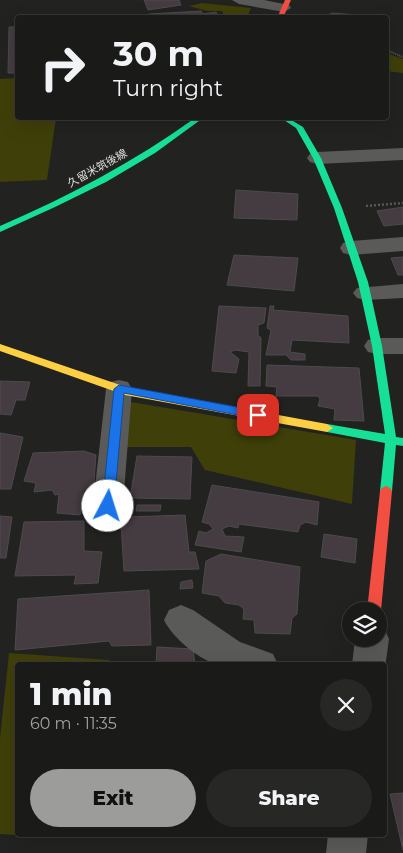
<!DOCTYPE html>
<html lang="en">
<head>
<meta charset="utf-8">
<style>
  body { margin:0; font-family:Montserrat,"Noto Sans JP",sans-serif; background:#272726; color:#f1f3f6; height:100vh; display:flex; flex-direction:column; font-size:19px; white-space:nowrap }
  * { box-sizing:border-box; margin:0 }
  p { font-size:16px; color:#9fa1a2 }
  .icon { flex:none; width:28px; height:28px; fill:none; stroke:currentColor; stroke-width:2; stroke-linecap:round; stroke-linejoin:round }
  .map { position:relative; flex:1; overflow:hidden }
  .side { position:absolute; left:15px; top:662px; width:372px; height:175px; display:flex; flex-direction:column; background:#1a1a19; border-radius:5px; box-shadow:0 5px 20px #0002,0 0 0 1px #383838 }
  .side>* { flex:none }
  .guide { position:absolute; left:15px; top:15px; width:374px; height:105px; border-radius:5px; box-shadow:0 5px 20px #0002,0 0 0 1px #383838; background:#1a1a19; color:#f1f3f6; overflow:hidden }
  .controls { position:absolute; left:342px; top:602px; display:grid; gap:10px }
  .controls a { display:grid; place-items:center; width:45px; height:45px; border-radius:50%; background:#1a1a19; box-shadow:0 5px 20px #0002,0 0 0 1px #383838; font-size:25px }
  .pin { position:absolute; display:grid; place-items:center; width:42px; height:42px; color:#fff; margin:-21px; border-radius:10px; box-shadow:0 2px 8px #0006 }
  .me { position:absolute; width:55px; margin:-28px; rotate:5deg; stroke-linejoin:round; filter:drop-shadow(0 0 4px #0008) }
  .turn { display:flex; align-items:center; gap:18px; height:105px; padding:0 15px; font-size:22px }
  .turn .icon { width:65px; height:65px; stroke-width:2.5 }
  .turn b { display:block; font-size:35px; line-height:42px }
  .round { display:grid; place-items:center; flex:none; width:52px; height:52px; border-radius:26px; background:#272726 }
  .summary { display:flex; align-items:center; justify-content:space-between; height:85px; padding:0 15px }
  h1 { font-size:30px; font-weight:800; line-height:38px }
  .cta { display:flex; gap:10px; margin-top:auto; padding:10px 15px }
  .cta a { flex:1; height:58px; border-radius:30px; background:#9c9d9b; color:#111; font-size:20px; font-weight:800; line-height:58px; text-align:center }
  .cta a+a { background:#272726; color:#f1f3f6 }
  .map>svg:first-child { display:block }
</style>
</head>
<body>
<div class="map">
<svg width="403" height="853" viewBox="0 0 403 853">
  <rect width="100%" height="100%" fill="#222221"/>
  <g fill="#3e3f09">
    <polygon points="202,3 251,8 247,17 225,18 222,11 207,11 189,6"/>
    <polygon points="386,53 403,59 403,73 386,71"/>
    <polygon points="17,78 18,118 56,118 47,180 0,182 0,79"/>
    <polygon points="125,401 356,440 352,504 205,470 191,447 124,447"/>
    <polygon points="9,653 109,660 109,665 18,665 17,835 0,834 0,738"/>
  </g>
  <g fill="#453c42" stroke="#4c4b4b">
    <polygon points="144,0 179,0 181,5 148,10"/>
    <polygon points="201,11 203,14 216,12 219,18 150,18 149,14"/>
    <polygon points="331,13 372,16 330,18"/>
    <polygon points="9,27 18,27 18,73 8,73"/>
    <polygon points="236,190 298,194 297,220 234,218"/>
    <polygon points="403,207 403,224 384,226 377,211"/>
    <polygon points="234,255 298,258 294,291 227,285"/>
    <polygon points="403,257 403,275 398,275 391,258"/>
    <polygon points="219,306 266,308 264,323 258,325 258,335 261,338 260,386 248,386 249,352 235,350 230,352 239,359 236,373 212,371"/>
    <polygon points="270,306 274,306 273,310 348,316 349,343 292,340 290,352 305,354 305,360 291,360 286,355 266,355 271,330 267,328"/>
    <polygon points="267,365 359,368 364,421 334,420 335,409 318,406 320,399 318,396 276,396 277,387 266,386"/>
    <polygon points="0,381 30,382 25,400 16,400 11,415 0,414"/>
    <polygon points="0,433 23,437 11,489 0,489"/>
    <polygon points="84,451 96,455 93,494 85,494 80,515 57,513 59,494 55,495 52,490 34,492 36,483 24,481 33,453"/>
    <polygon points="137,456 192,457 190,499 130,498"/>
    <polygon points="212,485 319,502 317,525 306,522 300,525 298,532 239,524 238,528 229,526 222,529 225,536 244,537 241,552 195,545 199,531 206,533 213,529 209,524 202,522"/>
    <polygon points="137,505 161,505 160,511 136,511"/>
    <polygon points="185,515 189,552 195,552 199,569 124,571 121,524 129,517"/>
    <polygon points="0,516 12,517 6,558 0,558"/>
    <polygon points="84,521 84,551 102,552 98,583 74,584 76,575 15,576 24,522"/>
    <polygon points="324,534 357,539 355,563 321,557"/>
    <polygon points="221,554 300,567 297,614 292,618 290,634 255,633 254,620 243,619 244,609 239,605 225,603 219,596 202,593 206,561"/>
    <polygon points="192,580 193,588 180,589 181,582"/>
    <polygon points="149,590 151,645 112,646 109,641 15,650 18,599"/>
    <polygon points="157,647 193,649 195,665 156,665"/>
    <polygon points="403,793 403,850 390,794"/>
  </g>
  <g fill="none" stroke-linecap="round" stroke-linejoin="round">
    <polyline stroke="#585857" stroke-width="2" stroke-dasharray="1 1" stroke-linecap="butt" points="386,50 403,57"/>
    <polyline stroke="#585857" stroke-width="2.5" stroke-dasharray="2 2" stroke-linecap="butt" points="366,206 403,203"/>
    <g fill="#5a5b59" fill-rule="evenodd">
      <polygon points="232,0 264,0 289,5 291,8 284,12 239,4"/>
      <polygon points="403,148 403,160 317,164 310,162 307,158 310,154 317,152"/>
      <polygon points="403,237 403,251 351,255 343,253 340,248 343,243 351,241"/>
      <polygon points="403,284 403,298 365,300 357,298 353,293 357,288"/>
      <polygon points="377,338 403,338 403,354 377,354 368,352 364,346 368,340"/>
      <polygon points="119,380 128,382 132,389 123,505 119,513 108,517 97,513 93,505 106,389 110,382"/>
      <path d="M181 605 193 610 240 642 273 654 278 665C264 665 228 668 216 664 197 658 173 638 164 620L169 610Z"/>
      <polygon points="379,626 384,628 389,639 385,668 385,665 352,665 355,639 379,639"/>
      <polygon points="328,835 368,835 366,853 326,853"/>
    </g>
    <g fill="#16e098" fill-rule="evenodd">
      <path d="M195 118H203L155 153 106 182 55 207 0 232V226C69 196 134 162 195 118Z"/>
      <polygon points="281,118 288,118 303,127 321,158 342,208 368,282 382,346 396,437 403,438 403,446 396,445 392,491 390,494 382,494 380,491 385,443 327,432 321,428 327,424 385,434 372,346 358,282 334,208 313,158 296,128"/>
    </g>
    <polygon fill="#ffcf43" fill-rule="evenodd" points="0,344 126,387 327,424 333,428 327,432 125,395 0,351"/>
    <g fill="#f24e42" fill-rule="evenodd">
      <polygon points="285,0 291,0 283,18 277,18"/>
      <polygon points="386,486 390,488 392,491 381,611 379,615 379,611 367,611 380,491 382,488"/>
    </g>
  </g>
  <polygon fill="#1a73e8" stroke="#114b97" points="119,385 258,411 264,415 258,419 124,393 114,506 108,510 102,506 114,389"/>
  <g text-anchor="middle" stroke-width="4.5" stroke-linejoin="round" paint-order="stroke">
    <g font-size="11" fill="#dedfdd" stroke="#232320">
      <text transform="translate(97 168) rotate(-29)" y="4">久留米筑後線</text>
    </g>
  </g>
</svg>
<div class="controls">
<a><svg class="icon" aria-label="layers" viewBox="0 0 24 24"><path d="M12 4l9 5-9 5-9-5zM3 14l9 5 9-5"/></svg></a>
</div>
<div class="pin" style="left:258px;top:415px;background:#d93025"><svg class="icon" aria-label="arrive" viewBox="0 0 24 24"><path d="M6 21V4h12l-3 4 3 4H6"/></svg></div>
<svg class="me" style="left:108px;top:506px" viewBox="-20 -20 40 40"><circle r="19" fill="#fff"/><path d="M0-13L10 11 0 6-10 11z" fill="#1a73e8"/></svg>
<div class="guide">
<div class="turn"><svg class="icon" aria-label="right" viewBox="0 0 24 24"><path d="M7 20v-9h11M14 6l5 5-5 5"/></svg><div><b>30 m</b>Turn right</div></div>
</div>
<section class="side">
<div class="summary"><div><h1>1 min</h1><p>60 m · 11:35</p></div><a class="round"><svg class="icon" aria-label="close" viewBox="0 0 24 24"><path d="M6 6l12 12M18 6L6 18"/></svg></a></div>
<div class="cta"><a>Exit</a><a>Share</a></div>
</section>
</div>
</body>
</html>
